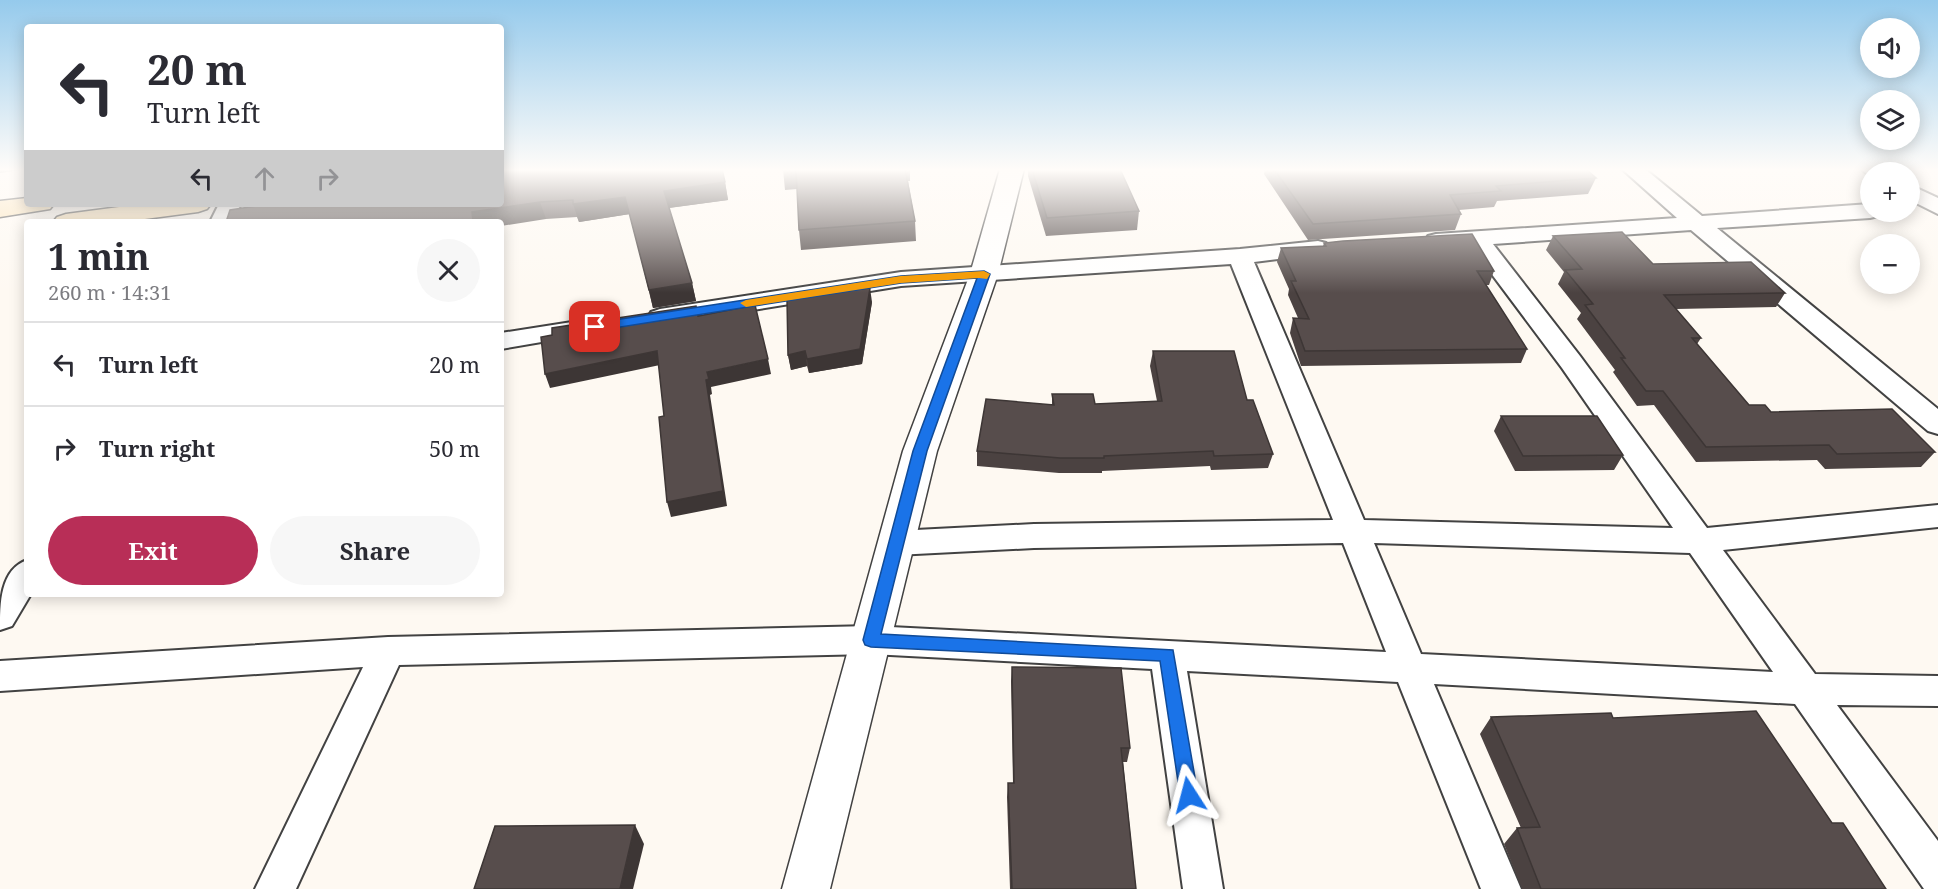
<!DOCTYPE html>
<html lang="en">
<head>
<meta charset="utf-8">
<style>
  body { margin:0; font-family:"Noto Serif",serif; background:#f7f7f7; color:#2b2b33; height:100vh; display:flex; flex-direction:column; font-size:22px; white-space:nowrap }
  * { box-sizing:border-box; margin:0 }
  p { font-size:20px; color:#7c7c81 }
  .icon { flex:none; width:33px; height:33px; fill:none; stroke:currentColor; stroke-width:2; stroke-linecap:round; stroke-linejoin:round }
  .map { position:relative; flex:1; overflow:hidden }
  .drawer { position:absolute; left:24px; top:219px; width:480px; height:378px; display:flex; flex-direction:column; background:#fff; border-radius:6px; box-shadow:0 3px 15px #0003 }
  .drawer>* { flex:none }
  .top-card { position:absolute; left:24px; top:24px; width:480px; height:183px; border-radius:6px; box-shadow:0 3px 15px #0003; background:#fff; color:#2b2b33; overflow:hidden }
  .buttons { position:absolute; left:1860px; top:18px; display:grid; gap:12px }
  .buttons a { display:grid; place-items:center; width:60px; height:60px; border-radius:50%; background:#fff; box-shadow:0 3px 15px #0003; font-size:30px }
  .pin { position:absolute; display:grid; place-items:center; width:51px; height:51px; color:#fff; margin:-26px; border-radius:12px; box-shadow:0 3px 9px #0006 }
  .me { position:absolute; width:66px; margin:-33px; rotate:351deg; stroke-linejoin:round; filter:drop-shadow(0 0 4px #0008) }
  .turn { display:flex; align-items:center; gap:21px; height:126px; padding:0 24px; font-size:27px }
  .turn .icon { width:78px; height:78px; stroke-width:2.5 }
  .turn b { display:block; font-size:42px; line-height:51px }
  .lanes { display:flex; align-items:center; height:57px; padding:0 24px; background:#0003; justify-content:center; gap:30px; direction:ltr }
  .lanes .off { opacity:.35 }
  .round { display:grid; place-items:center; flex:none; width:63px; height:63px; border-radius:32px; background:#f7f7f7 }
  .head { display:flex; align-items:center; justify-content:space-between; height:102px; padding:0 24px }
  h1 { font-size:36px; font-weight:700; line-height:45px }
  .cta { display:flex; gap:12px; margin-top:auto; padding:12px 24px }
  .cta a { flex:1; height:69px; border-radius:36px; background:#b82e57; color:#fff; font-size:24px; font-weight:700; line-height:69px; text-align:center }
  .cta a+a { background:#f7f7f7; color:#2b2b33 }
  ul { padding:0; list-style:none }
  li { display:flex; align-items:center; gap:18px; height:84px; padding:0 24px; border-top:2px solid #e1e1e2 }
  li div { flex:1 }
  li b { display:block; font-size:22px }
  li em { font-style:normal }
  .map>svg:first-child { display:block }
</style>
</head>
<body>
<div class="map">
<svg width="1938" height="889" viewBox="0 0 1938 889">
  <rect width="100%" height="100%" fill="#fef9f2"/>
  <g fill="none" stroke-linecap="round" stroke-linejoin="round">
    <g stroke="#424242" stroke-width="4">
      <g id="minor">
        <path d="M1622 169H1645L1702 216 1870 204V212H1881L1878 216 1870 218 1717 228 1938 409V434L1928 431 1691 230 1493 244 1580 356 1707 528 1938 505V527L1723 550 1815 674 1938 676V706L1837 705 1938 841V889H1924L1795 704 1434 684 1521 889H1481L1398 682 1187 671 1223 889H1183L1152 669 871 654 399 665 296 889H255L363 667 0 691V661L388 637 871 626 1386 652 1343 543 1034 548 896 555 885 551 880 543 885 535 896 531 1034 524 1333 520 1231 264 901 286 660 325 651 322 648 317 651 312 660 309 901 272 1240 249 1318 241 1326 243 1330 248 1326 253 1254 262 1364 520 1673 528 1562 368 1470 245 1436 248 1428 246 1425 241 1428 236 1436 234 1677 218ZM1374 543 1690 553 1773 672 1421 654Z"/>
        <polygon points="1861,169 1886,169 1888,172 1870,172 1870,176"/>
        <polygon points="1910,185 1938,198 1938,214 1910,200"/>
        <polygon points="219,204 241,204 232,222 210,222"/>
        <polygon points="591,319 600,322 604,327 600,332 501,349 501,333"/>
        <path d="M27 560V594H31L12 626 0 630C0 603 0 570 27 560Z"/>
      </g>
    </g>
    <g stroke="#424242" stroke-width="3">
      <polygon id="tertiary" points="1000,169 1024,169 998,274 937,451 830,889 782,889 903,451 970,274"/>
    </g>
    <g stroke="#313131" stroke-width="3">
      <g id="secondary">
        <polygon points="27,198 27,204 54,204 50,209 0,217 0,201"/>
        <polygon points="142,204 211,204 207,209 198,212 122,222 53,222 57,217 66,214"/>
      </g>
    </g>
    <use href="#minor" fill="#fff" fill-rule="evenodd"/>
    <use href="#tertiary" fill="#fff" fill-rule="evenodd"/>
    <use href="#secondary" fill="#fae0b1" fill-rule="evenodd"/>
  </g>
  <g fill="#4b4241">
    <polygon points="783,169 910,169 910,181 908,181 915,221 916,241 801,250 799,230 797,189 785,190"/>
    <polygon points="1028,169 1032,169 1139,211 1137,230 1046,236 1028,176"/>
    <polygon points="1265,169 1586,169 1596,178 1588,194 1497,201 1494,207 1459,210 1461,214 1455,230 1308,240 1264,174"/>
    <polygon points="725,182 728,200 669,208 692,283 696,301 653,308 630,214 579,222 577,217 546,219 226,222"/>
    <polygon points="1553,236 1653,264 1785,293 1776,307 1676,309 1701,338 1697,344 1749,405 1771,412 1935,452 1921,467 1825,469 1817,460 1696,462 1654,405 1637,406 1613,372 1615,370 1577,319 1581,313 1558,284 1564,272 1546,250"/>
    <polygon points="1324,243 1494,271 1489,285 1486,285 1527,349 1521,363 1301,366 1290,333 1293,318 1298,318 1288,295 1289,289 1277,262 1281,248 1323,246"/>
    <polygon points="872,302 862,364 809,373 807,366 791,370 788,355"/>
    <polygon points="1153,351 1247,400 1273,454 1268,468 1211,470 1210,466 1102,471 1102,473 1059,473 977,466 977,451 1052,405 1052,394 1095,404 1157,401 1150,366"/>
    <polygon points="1501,416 1623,455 1614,470 1515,471 1494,431"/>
    <polygon points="1012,667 1130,748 1127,762 1123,762 1136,889 1010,889 1007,797 1008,783 1013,783 1011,681"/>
    <polygon points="1491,717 1613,718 1832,823 1886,889 1522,889 1504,844 1517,828 1521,828 1480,734"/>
  </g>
  <g fill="#3d3635">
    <polygon points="0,169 27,169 0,173"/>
    <polygon points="725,182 728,200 668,208 664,191"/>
    <polygon points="625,197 630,214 579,222 573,204"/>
    <polygon points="540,202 546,219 501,226 501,222 473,222 472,212"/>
    <polygon points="692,283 696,301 653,308 649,290"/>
    <polygon points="870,288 872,302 862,364 809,373 807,359"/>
    <polygon points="657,351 660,365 550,388 545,374"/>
    <polygon points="805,351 807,366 791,370 788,355"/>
    <polygon points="768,359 771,374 711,387 712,394 710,395 727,506 671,517 667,502 706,380 707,372"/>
    <polygon points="635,825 644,844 633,889 620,889"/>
  </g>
  <g fill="#574d4c" stroke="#3d3635" stroke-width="1.5">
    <polygon points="501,169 722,169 725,182 664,191 692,283 649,290 625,197 573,204 573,200 540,202 472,212 473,222 226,222 230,210 268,204 501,204"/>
    <polygon points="783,169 905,169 915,221 799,230 796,169 783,170"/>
    <polygon points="1032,169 1120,169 1139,211 1047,218"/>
    <polygon points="1274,169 1586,169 1596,178 1496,186 1501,191 1450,195 1461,214 1313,224"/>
    <polygon points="1622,232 1653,264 1751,262 1785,293 1664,295 1701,338 1692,338 1749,405 1765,405 1771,412 1892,409 1935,452 1837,454 1829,445 1706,447 1663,391 1646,391 1621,358 1625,358 1585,305 1593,304 1565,270 1582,269 1553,236"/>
    <polygon points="1472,234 1494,271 1477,271 1527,349 1305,351 1293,318 1309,319 1291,281 1296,281 1281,248 1326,246 1324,243 1343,241"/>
    <polygon points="870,288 860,349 807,359 805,351 788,355 787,299 790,298 789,296"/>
    <polygon points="755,305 768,359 707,372 709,379 706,380 723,491 667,502 659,417 664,416 657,351 545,374 541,337 552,335 552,328 696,306 698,316"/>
    <polygon points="1153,351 1234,351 1247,400 1253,400 1273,454 1214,456 1213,451 1104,456 1104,458 1060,458 977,451 986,399 1054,405 1052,394 1093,394 1095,404 1162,401"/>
    <polygon points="1501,416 1597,416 1623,455 1523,456"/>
    <polygon points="1012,667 1121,668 1130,748 1121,748 1136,889 1012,889 1008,783 1014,783"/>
    <polygon points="1756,711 1832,823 1843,823 1886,889 1541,889 1517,828 1540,827 1491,717 1611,713 1613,718"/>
    <polygon points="635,825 620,889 474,889 495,826"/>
  </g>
  <linearGradient id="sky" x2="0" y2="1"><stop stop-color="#95caec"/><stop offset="0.58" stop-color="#fffcf9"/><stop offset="1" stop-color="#fffcf9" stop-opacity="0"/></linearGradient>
  <rect width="1938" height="293" fill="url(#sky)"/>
  <polygon fill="#1a73e8" stroke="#114b97" stroke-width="1.5" points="984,271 990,274 927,451 881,634 1173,650 1198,795 1195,802 1189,804 1182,802 1180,795 1160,661 871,647 865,645 863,640 913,451 977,278 901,283 595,331 589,327 595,323 901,276"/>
  <polygon fill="#f59e0b" points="984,271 990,274 987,279 979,278 901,283 746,307 740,303 746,300 901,276"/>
</svg>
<div class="buttons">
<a><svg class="icon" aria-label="sound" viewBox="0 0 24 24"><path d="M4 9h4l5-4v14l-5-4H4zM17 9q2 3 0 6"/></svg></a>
<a><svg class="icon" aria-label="layers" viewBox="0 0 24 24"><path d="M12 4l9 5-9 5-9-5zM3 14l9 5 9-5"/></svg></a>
<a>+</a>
<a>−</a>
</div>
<div class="pin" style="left:595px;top:327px;background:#d93025"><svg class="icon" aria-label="arrive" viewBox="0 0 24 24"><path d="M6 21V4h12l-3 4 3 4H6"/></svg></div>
<svg class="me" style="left:1189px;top:795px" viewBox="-20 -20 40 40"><path d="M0-17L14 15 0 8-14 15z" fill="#1a73e8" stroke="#fff" stroke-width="4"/></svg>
<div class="top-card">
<div class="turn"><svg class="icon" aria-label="left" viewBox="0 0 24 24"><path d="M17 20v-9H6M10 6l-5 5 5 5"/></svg><div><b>20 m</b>Turn left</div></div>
<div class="lanes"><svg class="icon" aria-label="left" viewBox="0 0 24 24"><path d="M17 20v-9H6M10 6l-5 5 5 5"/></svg><svg class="icon off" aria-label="ahead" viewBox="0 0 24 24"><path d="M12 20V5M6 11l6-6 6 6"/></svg><svg class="icon off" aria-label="right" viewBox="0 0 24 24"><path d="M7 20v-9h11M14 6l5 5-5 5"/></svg></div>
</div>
<section class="drawer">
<div class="head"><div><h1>1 min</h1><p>260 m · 14:31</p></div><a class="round"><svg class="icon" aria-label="close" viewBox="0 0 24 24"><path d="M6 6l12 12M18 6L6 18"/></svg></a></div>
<ul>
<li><svg class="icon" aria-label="left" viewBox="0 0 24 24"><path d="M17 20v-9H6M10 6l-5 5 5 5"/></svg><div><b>Turn left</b></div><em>20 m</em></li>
<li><svg class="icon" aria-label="right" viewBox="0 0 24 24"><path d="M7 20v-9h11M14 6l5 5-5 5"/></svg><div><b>Turn right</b></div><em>50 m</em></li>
</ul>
<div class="cta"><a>Exit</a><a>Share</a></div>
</section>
</div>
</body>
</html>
